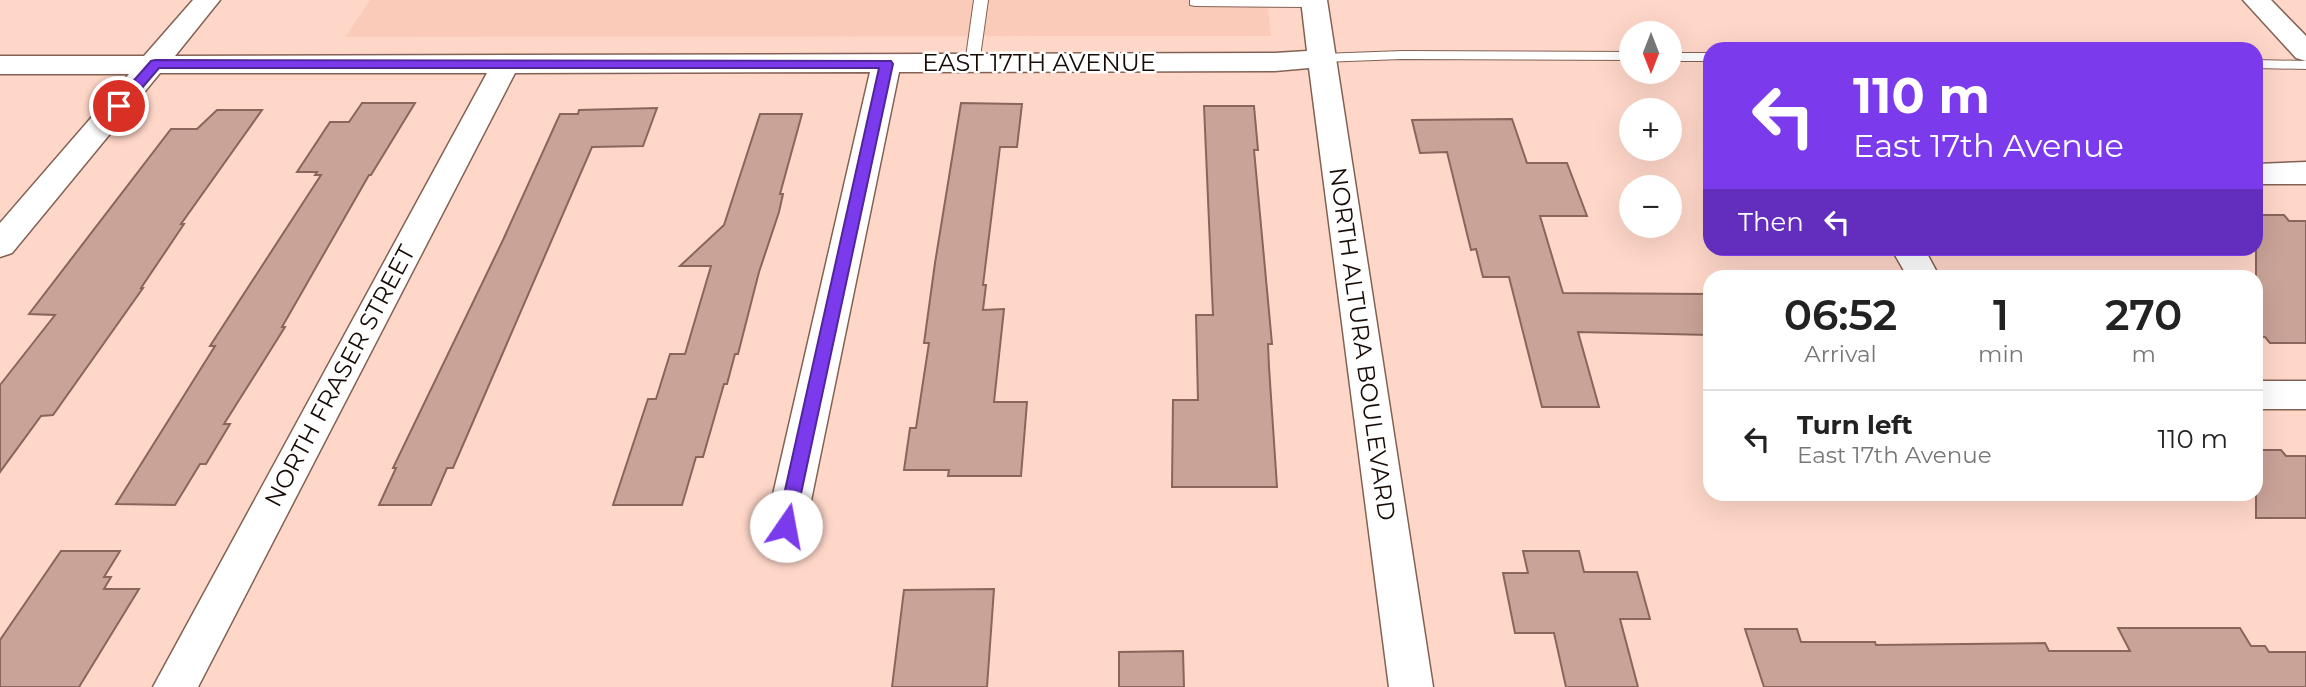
<!DOCTYPE html>
<html lang="en">
<head>
<meta charset="utf-8">
<style>
  body { margin:0; font-family:Montserrat,sans-serif; background:#f6f6f6; color:#222; height:100vh; display:flex; flex-direction:column; font-size:26px; white-space:nowrap }
  * { box-sizing:border-box; margin:0 }
  p { font-size:23px; color:#767676 }
  .icon { flex:none; width:38px; height:38px; fill:none; stroke:currentColor; stroke-width:2; stroke-linecap:round; stroke-linejoin:round }
  .map { position:relative; flex:1; overflow:hidden }
  .panel { position:absolute; left:1703px; top:270px; width:560px; height:231px; display:flex; flex-direction:column; background:#fff; border-radius:21px; box-shadow:0 7px 28px #0002 }
  .panel>* { flex:none }
  .banner { position:absolute; left:1703px; top:42px; width:560px; height:214px; border-radius:21px; box-shadow:0 7px 28px #0002; background:#7c3aed; color:#fff; overflow:hidden }
  .needle { width:46px; rotate:180deg }
  .fabs { position:absolute; left:1619px; top:21px; display:grid; gap:14px }
  .fabs a { display:grid; place-items:center; width:63px; height:63px; border-radius:50%; background:#fff; box-shadow:0 7px 28px #0002; font-size:35px }
  .pin { position:absolute; display:grid; place-items:center; width:60px; height:60px; color:#fff; margin:-30px; border:4px solid #fff; border-radius:50%; box-shadow:0 2px 7px #0007 }
  .me { position:absolute; width:77px; margin:-38px; rotate:12deg; stroke-linejoin:round; filter:drop-shadow(0 0 5px #0008) }
  .turn { display:flex; align-items:center; gap:24px; height:147px; padding:0 35px; font-size:32px }
  .turn .icon { width:91px; height:91px; stroke-width:2.5 }
  .turn b { display:block; font-size:49px; line-height:60px }
  .then { display:flex; align-items:center; height:66px; padding:0 35px; background:#0003; gap:14px; font-size:26px }
  .eta { display:flex; justify-content:space-evenly; align-items:center; height:119px; text-align:center }
  .eta b { font-size:42px; font-weight:600; line-height:49px }
  ul { padding:0; list-style:none }
  li { display:flex; align-items:center; gap:21px; height:98px; padding:0 35px; border-top:2px solid #e0e0e0 }
  li div { flex:1 }
  li b { display:block; font-size:26px }
  li em { font-style:normal }
  .map>svg:first-child { display:block }
</style>
</head>
<body>
<div class="map">
<svg width="2306" height="687" viewBox="0 0 2306 687">
  <rect width="100%" height="100%" fill="#ffd7c9"/>
  <polygon fill="#fbcbba" points="370,0 1267,0 1271,36 345,37"/>
  <g fill="#caa398" stroke="#89655b" stroke-width="2">
    <polygon points="362,103 415,103 371,175 369,175 282,327 285,327 224,424 230,424 206,464 200,464 175,505 116,504 215,346 210,346 321,175 315,175 317,172 297,172 330,122 349,122"/>
    <polygon points="961,103 1022,104 1017,147 1000,147 983,285 986,285 983,310 1004,309 994,402 1027,402 1021,476 948,476 949,470 904,470 910,428 916,428 929,343 924,343 935,263"/>
    <polygon points="1204,106 1254,106 1258,150 1254,150 1272,344 1268,344 1269,367 1277,487 1172,487 1173,400 1198,400 1196,315 1213,315"/>
    <polygon points="657,108 643,146 592,147 453,468 447,468 431,505 379,505 396,468 393,468 503,240 560,114 578,114 579,110"/>
    <polygon points="217,110 262,110 181,224 184,224 141,288 143,288 53,415 41,416 0,472 0,385 55,315 29,314 171,129 197,129"/>
    <polygon points="760,114 802,114 780,194 783,194 779,212 759,272 738,354 735,354 727,384 724,384 703,457 696,457 682,505 613,505 648,399 656,399 670,354 685,354 711,266 680,266 724,225"/>
    <polygon points="1512,119 1527,163 1567,163 1587,216 1540,216 1563,293 1710,294 1710,335 1578,332 1599,407 1542,407 1509,277 1483,277 1476,249 1471,250 1447,152 1420,153 1412,120"/>
    <polygon points="2256,215 2284,215 2289,221 2306,221 2306,343 2270,343 2265,337 2256,337"/>
    <polygon points="2256,450 2281,450 2286,456 2306,456 2306,518 2256,518"/>
    <polygon points="61,551 120,551 104,577 111,577 104,589 139,589 79,687 0,687 0,640"/>
    <polygon points="1523,551 1579,551 1584,572 1637,572 1650,619 1620,619 1638,687 1566,687 1554,633 1515,633 1503,573 1528,573"/>
    <polygon points="994,589 987,687 892,687 904,590"/>
    <polygon points="2118,628 2240,628 2251,646 2265,646 2269,652 2306,652 2306,687 1764,687 1745,629 1797,629 1801,642 1875,642 1876,645 2045,643 2049,651 2130,651"/>
    <polygon points="1183,651 1184,687 1119,687 1119,652"/>
  </g>
  <g fill="none" stroke-linecap="round" stroke-linejoin="round">
    <g stroke="#836154" stroke-width="2">
      <g id="lane">
        <polygon points="974,0 988,0 979,64 972,68 965,64"/>
        <polygon points="1190,0 1318,0 1321,3 1314,7 1195,6 1190,5"/>
        <polygon points="1402,51 1631,52 1631,60 1402,59 1322,62 1315,58 1322,54"/>
        <rect x="1670" y="53" width="40" height="8"/>
        <polygon points="2256,60 2306,61 2306,69 2256,68"/>
      </g>
    </g>
    <g stroke="#836154" stroke-width="3">
      <g id="street">
        <polygon points="193,0 220,0 175,56 1275,53 1307,51 1301,0 1327,0 1433,687 1389,687 1309,68 1275,71 899,72 806,525 800,537 786,542 772,537 766,525 870,72 515,73 198,687 153,687 487,73 160,73 12,253 0,257 0,223 129,74 0,74 0,56 144,56"/>
        <polygon points="2243,0 2271,0 2306,36 2306,61 2296,58"/>
        <polygon points="2306,162 2306,184 2256,184 2256,164"/>
        <polygon points="1891,248 1924,248 1939,276 1907,276"/>
        <rect x="2256" y="381" width="50" height="28"/>
      </g>
    </g>
    <use href="#lane" fill="#fff" fill-rule="evenodd"/>
    <use href="#street" fill="#fff" fill-rule="evenodd"/>
  </g>
  <polygon fill="#7c3aed" stroke="#51269a" stroke-width="2" points="155,60 891,61 893,64 793,531 786,533 780,531 777,526 879,68 159,68 124,109 114,109 114,103 151,61"/>
  <g text-anchor="middle" stroke-width="5" stroke-linejoin="round" paint-order="stroke">
    <g font-size="24" fill="#170b06" stroke="#fff">
      <text x="1039" y="71">EAST 17TH AVENUE</text>
      <text transform="translate(1362 344) rotate(82)" y="8">NORTH ALTURA BOULEVARD</text>
      <text transform="translate(340 376) rotate(-62)" y="8">NORTH FRASER STREET</text>
    </g>
  </g>
</svg>
<div class="fabs">
<a><svg class="needle" viewBox="-14 -14 28 28"><path d="M0-13l5 13h-10z" fill="#e53935"/><path d="M0 13l5-13h-10z" fill="#767676"/></svg></a>
<a>+</a>
<a>−</a>
</div>
<div class="pin" style="left:119px;top:106px;background:#d93025"><svg class="icon" aria-label="arrive" viewBox="0 0 24 24"><path d="M6 21V4h12l-3 4 3 4H6"/></svg></div>
<svg class="me" style="left:786px;top:526px" viewBox="-20 -20 40 40"><circle r="19" fill="#fff"/><path d="M0-13L10 11 0 6-10 11z" fill="#7c3aed"/></svg>
<div class="banner">
<div class="turn"><svg class="icon" aria-label="left" viewBox="0 0 24 24"><path d="M17 20v-9H6M10 6l-5 5 5 5"/></svg><div><b>110 m</b>East 17th Avenue</div></div>
<div class="then">Then<svg class="icon" aria-label="left" viewBox="0 0 24 24"><path d="M17 20v-9H6M10 6l-5 5 5 5"/></svg></div>
</div>
<section class="panel">
<div class="eta">
<div><b>06:52</b><p>Arrival</p></div>
<div><b>1</b><p>min</p></div>
<div><b>270</b><p>m</p></div>
</div>
<ul>
<li><svg class="icon" aria-label="left" viewBox="0 0 24 24"><path d="M17 20v-9H6M10 6l-5 5 5 5"/></svg><div><b>Turn left</b><p>East 17th Avenue</p></div><em>110 m</em></li>
</ul>
</section>
</div>
</body>
</html>
